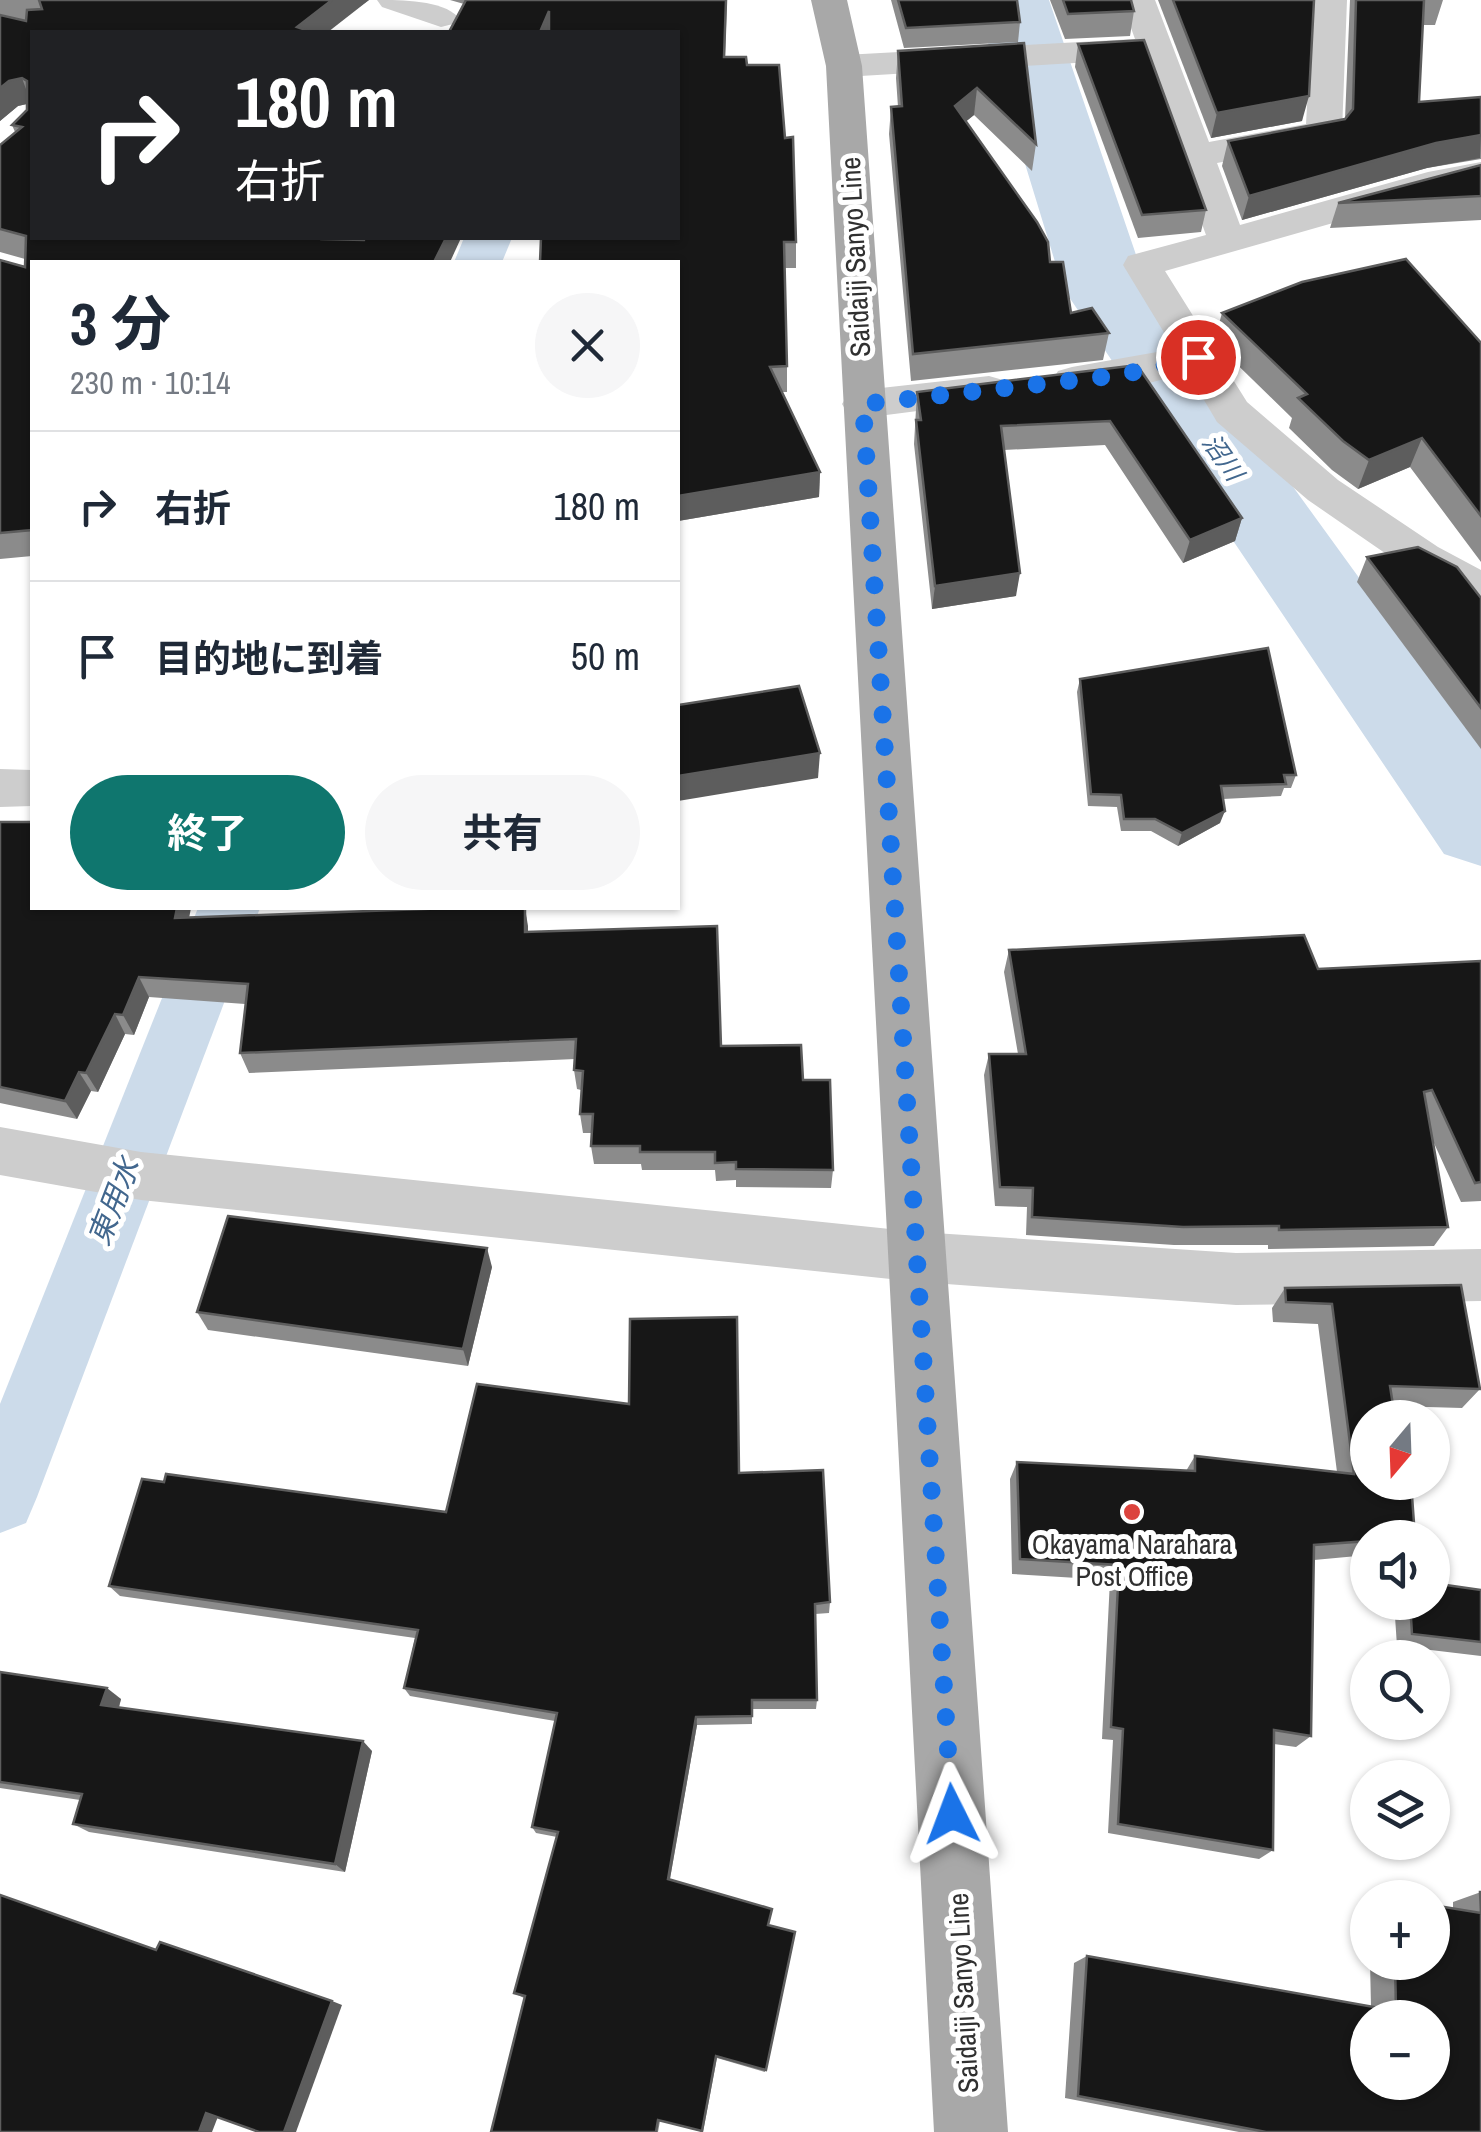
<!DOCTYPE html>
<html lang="ja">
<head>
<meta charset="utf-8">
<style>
  body { margin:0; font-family:"Archivo Narrow","Noto Sans JP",sans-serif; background:#f6f6f7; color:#1f2937; height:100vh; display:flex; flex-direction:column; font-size:38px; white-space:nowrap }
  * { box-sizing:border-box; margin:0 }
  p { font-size:32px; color:#747a83 }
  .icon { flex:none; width:55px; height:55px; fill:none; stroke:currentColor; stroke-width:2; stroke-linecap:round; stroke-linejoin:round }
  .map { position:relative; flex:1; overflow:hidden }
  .panel { position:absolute; left:30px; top:260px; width:650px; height:650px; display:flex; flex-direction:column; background:#fff; border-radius:0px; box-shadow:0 2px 8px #0004 }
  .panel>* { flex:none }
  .hud { position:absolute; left:30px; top:30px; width:650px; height:210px; border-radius:0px; box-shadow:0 2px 8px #0004; background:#202124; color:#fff; overflow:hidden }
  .needle { width:65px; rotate:199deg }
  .controls { position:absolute; left:1350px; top:1400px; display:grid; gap:20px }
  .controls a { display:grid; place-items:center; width:100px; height:100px; border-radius:50%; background:#fff; box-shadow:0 2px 8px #0004; font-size:50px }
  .pin { position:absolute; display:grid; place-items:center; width:85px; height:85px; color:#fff; margin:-42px; border:5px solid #fff; border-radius:50%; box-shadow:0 2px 10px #0007 }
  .me { position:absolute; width:110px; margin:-55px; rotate:357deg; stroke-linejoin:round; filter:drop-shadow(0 0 8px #0008) }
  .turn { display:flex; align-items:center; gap:35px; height:210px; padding:0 40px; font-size:45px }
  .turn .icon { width:130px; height:130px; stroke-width:2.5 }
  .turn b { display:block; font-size:70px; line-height:85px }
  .round { display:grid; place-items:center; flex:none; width:105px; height:105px; border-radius:52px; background:#f6f6f7 }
  .summary { display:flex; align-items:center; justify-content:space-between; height:170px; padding:0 40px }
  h1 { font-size:60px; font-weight:700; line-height:75px }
  .cta { display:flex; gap:20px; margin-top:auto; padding:20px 40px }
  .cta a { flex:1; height:115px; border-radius:60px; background:#0f766e; color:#fff; font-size:40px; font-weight:700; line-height:115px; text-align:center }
  .cta a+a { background:#f6f6f7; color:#1f2937 }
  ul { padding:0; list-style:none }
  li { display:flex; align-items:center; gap:30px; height:150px; padding:0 40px; border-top:2px solid #e0e1e3 }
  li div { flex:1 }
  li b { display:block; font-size:38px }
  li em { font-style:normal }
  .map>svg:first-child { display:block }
</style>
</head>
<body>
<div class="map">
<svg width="1481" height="2132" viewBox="0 0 1481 2132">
  <rect width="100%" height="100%" fill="#fff"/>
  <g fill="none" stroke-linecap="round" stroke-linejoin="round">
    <g fill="#ccdbea" fill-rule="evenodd">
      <polygon points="464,238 512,238 502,262 454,262"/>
      <polygon points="198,908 260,908 37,1497 26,1523 0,1533 0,1404"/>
    </g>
    <polygon fill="#ccdbea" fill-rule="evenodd" points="975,0 1049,0 1146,284 1481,746 1481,866 1444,854 1063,288"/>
    <g fill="#cdcdcd" fill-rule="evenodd">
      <path d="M377 0C402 0 442 0 458 17L453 24 441 27 382 7Z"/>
      <path d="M1121 0H1155L1209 142 1306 124 1313 0H1347L1342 132 1337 140 1324 143 1217 163 1240 225 1428 172 1481 162V184L1445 191 1165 271 1247 402 1338 480 1438 547 1481 570V606L1408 569 1308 500 1217 422 1188 373C1148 382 1098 402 1058 391L1052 381 1058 371 1072 367 1174 349 1123 265 1128 256 1206 235 1142 59 844 77 832 73 826 66 832 59 844 55 1135 39Z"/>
      <polygon points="989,376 1003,380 1009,390 1003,400 863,418 848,414 842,404 848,394 863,390"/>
      <polygon points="0,769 32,770 32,806 0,807"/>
      <polygon points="0,1127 141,1152 919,1232 1236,1253 1481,1249 1481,1301 1236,1305 919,1282 141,1200 0,1175"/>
    </g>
    <polygon fill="#a8a8a8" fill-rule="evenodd" points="811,0 847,0 862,66 1008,2132 934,2132 826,66"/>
  </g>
  <g fill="#8b8b8b">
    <polygon points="0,0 369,0 32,238 341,238 340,240 364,240 461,238 32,262 32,556 0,559 0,260 25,267 25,259 0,252 0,145 15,132 12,125 27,110 27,104 18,106 0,121"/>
    <polygon points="450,0 727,0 725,57 747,65 785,138 796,242 796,268 785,268 787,366 787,392 782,392 820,472 819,497 678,521 678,32 464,4"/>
    <polygon points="891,0 1017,0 1020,22 1018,42 904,48"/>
    <polygon points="1050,0 1131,0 1134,11 1130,36 1065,39"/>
    <polygon points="1158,0 1314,0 1302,121 1211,138"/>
    <polygon points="1350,0 1443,0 1435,25 1423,25 1419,102 1481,97 1481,159 1427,168 1242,220 1222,166 1228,141 1345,119"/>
    <polygon points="1024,43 1036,144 1032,171 974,115 966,121 1050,262 1071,313 1109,333 1103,360 911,381 889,134 891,107 898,107 896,78 898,51"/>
    <polygon points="1078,44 1206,210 1201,232 1138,238 1075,67"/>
    <polygon points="1481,165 1481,220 1330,228 1338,203"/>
    <polygon points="1222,313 1481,343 1481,562 1410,467 1358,489 1332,470 1289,428 1292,418 1214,342"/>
    <polygon points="1137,365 1242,518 1235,541 1183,563 1105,445 1004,450 1016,596 932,609 914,444 917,392"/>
    <polygon points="1367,557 1481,598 1481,749 1357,582"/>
    <polygon points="1080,679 1296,775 1291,788 1284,788 1281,796 1223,799 1220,823 1178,846 1151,831 1121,831 1117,807 1088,806 1077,692"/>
    <polygon points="0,822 189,917 525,908 528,932 721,1046 803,1080 833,1170 831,1188 736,1187 736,1180 716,1181 715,1170 642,1170 641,1164 594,1164 591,1146 592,1133 583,1133 580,1114 581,1090 577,1089 574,1070 575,1059 249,1073 240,1053 245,1004 149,997 134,1035 125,1034 98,1092 91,1091 77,1119 0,1103"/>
    <polygon points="1009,950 1318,969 1481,961 1481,1201 1461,1202 1433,1141 1448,1227 1434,1246 1268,1249 1268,1245 1174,1245 1026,1235 1027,1207 995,1206 984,1075 989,1054 1018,1054 1004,972"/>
    <polygon points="492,1267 468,1366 208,1330 197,1312"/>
    <polygon points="1461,1285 1480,1389 1462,1408 1393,1406 1368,1538 1368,1555 1314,1560 1311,1736 1296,1747 1274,1744 1273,1850 1259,1859 1108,1833 1113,1740 1102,1739 1110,1580 1012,1574 1010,1479 1017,1462 1186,1471 1195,1456 1337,1472 1318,1324 1273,1322 1272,1308 1285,1288"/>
    <polygon points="739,1473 830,1602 829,1613 815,1614 817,1700 816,1709 752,1709 752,1724 697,1725 670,1879 769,1925 795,1932 765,2072 717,2058 703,2132 660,2121 658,2132 491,2132 524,1998 514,1993 557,1837 536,1833 532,1827 555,1721 410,1696 404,1688 415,1638 120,1596 109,1586 446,1512"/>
    <polygon points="1481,1590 1481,1656 1397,1646 1394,1602 1432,1602"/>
    <polygon points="0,1672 121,1699 119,1708 372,1751 345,1872 89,1832 73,1824 80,1800 0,1788"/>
    <polygon points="1481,1892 1481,2132 1239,2132 1065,2098 1074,1963 1087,1956 1371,2007 1370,1962 1432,1962 1453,1908 1453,1902"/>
  </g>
  <g fill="#5d5d5d">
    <polygon points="332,0 369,0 328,32 298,32 297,27"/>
    <polygon points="549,11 551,32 540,32"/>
    <polygon points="22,78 31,103 18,106 0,121 0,88 9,81"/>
    <polygon points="977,88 974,115 952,133 955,106"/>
    <polygon points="1309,96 1302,121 1211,138 1217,113"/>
    <polygon points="1481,135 1480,158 1427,168 1242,220 1249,196 1436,143"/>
    <polygon points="446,238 461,238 450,262 434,262"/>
    <polygon points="1422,438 1410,467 1358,489 1369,460"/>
    <polygon points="820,472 819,497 678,521 678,496"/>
    <polygon points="1242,518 1235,541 1183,563 1190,540"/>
    <polygon points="1020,573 1016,596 932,609 935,586"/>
    <polygon points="820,753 818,778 678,801 678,776"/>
    <polygon points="1225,811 1220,823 1178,846 1182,833"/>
    <polygon points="177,908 191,908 185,939 175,918"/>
    <polygon points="525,908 528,926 528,953 525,932"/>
    <polygon points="139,977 149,997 134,1035 123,1015"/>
    <polygon points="115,1014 125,1034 98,1092 86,1073"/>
    <polygon points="79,1072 91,1091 77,1119 65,1101"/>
    <polygon points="487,1248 492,1267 468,1366 463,1349"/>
    <polygon points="107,1688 121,1699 116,1716 101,1705"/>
    <polygon points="696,1717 697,1725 669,1884 668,1879"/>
    <polygon points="363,1741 372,1751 345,1872 335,1864"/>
    <polygon points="332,2001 342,2005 296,2132 284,2132"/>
    <polygon points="206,2113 219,2114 212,2132 199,2132"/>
  </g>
  <g fill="#171717" stroke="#5d5d5d" stroke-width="2.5" fill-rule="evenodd">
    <polygon points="39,0 332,0 297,27 312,32 32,32 32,238 324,238 323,239 364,240 365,238 446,238 434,262 32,262 32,530 0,533 0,260 25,267 26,236 0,229 0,145 22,127 12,125 27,110 27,81 22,78 9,81 0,88 0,15 26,21 27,10 42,9"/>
    <polygon points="466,0 726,0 724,57 746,57 747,65 779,65 785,138 793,137 796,242 784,242 787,366 770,367 820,472 678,496 678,262 540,262 541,238 678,238 678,32 549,32 549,11 540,32 449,32"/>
    <polygon points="898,0 1017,0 1020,22 906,28"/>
    <polygon points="1063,0 1131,0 1134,11 1068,14"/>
    <polygon points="1173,0 1314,0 1309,96 1217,113"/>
    <polygon points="1356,0 1424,0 1419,102 1481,97 1481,135 1436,143 1249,196 1228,141 1345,119 1353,109"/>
    <polygon points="1144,40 1206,210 1142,215 1078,44"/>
    <polygon points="1024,43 1036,144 977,88 955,106 1037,222 1048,242 1050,262 1063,262 1071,313 1092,308 1109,333 913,354 891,107 902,106 898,51"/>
    <polygon points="1481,165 1481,196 1338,203"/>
    <polygon points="1406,259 1481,343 1481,516 1422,438 1369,460 1343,441 1298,398 1307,394 1222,313 1302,282"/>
    <polygon points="1137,365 1242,518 1190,540 1110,421 1001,426 1020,573 935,586 916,420 921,420 917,392"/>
    <polygon points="1418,547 1457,567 1481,598 1481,708 1367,557"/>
    <polygon points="1268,648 1296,775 1284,775 1286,784 1221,786 1225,811 1182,833 1155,819 1124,819 1121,795 1091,794 1080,679"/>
    <polygon points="799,686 820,753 678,776 678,705"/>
    <polygon points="0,822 32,822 32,908 177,908 175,918 451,908 525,908 525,932 717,926 721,1046 801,1045 803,1080 830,1080 833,1170 736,1169 736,1162 715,1163 715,1152 640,1152 640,1146 591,1146 593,1114 580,1114 583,1071 574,1070 576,1039 240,1053 248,984 139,977 123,1015 115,1014 86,1073 79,1072 65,1101 0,1087"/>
    <polygon points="1304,935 1318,969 1481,961 1481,1182 1475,1183 1432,1090 1424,1092 1448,1227 1279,1230 1279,1226 1183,1227 1032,1217 1033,1188 1000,1187 989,1054 1026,1054 1009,950"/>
    <polygon points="228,1216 487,1248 463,1349 197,1312"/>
    <polygon points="1461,1285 1480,1389 1390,1386 1395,1418 1368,1418 1368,1482 1411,1482 1415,1537 1368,1538 1368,1541 1314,1545 1311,1736 1274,1730 1273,1850 1118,1824 1123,1729 1111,1727 1119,1565 1020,1559 1017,1462 1195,1471 1195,1456 1354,1474 1332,1304 1286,1302 1285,1288"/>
    <polygon points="737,1317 739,1473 823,1470 830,1602 815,1604 817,1700 752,1700 752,1716 696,1717 668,1879 772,1909 768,1925 795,1932 766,2070 716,2056 702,2131 658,2120 656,2132 491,2132 525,1996 514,1993 558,1832 532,1827 557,1713 404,1688 418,1630 109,1586 142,1479 164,1482 166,1474 446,1512 477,1384 629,1404 630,1319"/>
    <polygon points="1432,1583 1481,1590 1481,1642 1412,1634 1410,1602 1432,1602"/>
    <polygon points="0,1672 107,1688 101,1705 363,1741 335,1864 73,1824 82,1794 0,1782"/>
    <path d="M1480 1892H1481V2132H1266L1078 2096 1087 1956 1396 2011 1395 1962H1432V1905L1481 1913ZM1368 2018H1432V2082H1368Z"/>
    <polygon points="0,1895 156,1950 160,1942 332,2001 284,2132 259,2132 206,2113 199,2132 0,2132"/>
  </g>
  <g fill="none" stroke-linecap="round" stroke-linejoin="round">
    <polyline stroke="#1a73e8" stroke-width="18" stroke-dasharray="0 32.4" points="952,1814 863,404 1121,375 1198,357"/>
  </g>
  <circle fill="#dc433d" stroke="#fff" stroke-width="4" cx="1132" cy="1512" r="10"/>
  <g text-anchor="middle" stroke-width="10" stroke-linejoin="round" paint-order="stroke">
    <g font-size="25" font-style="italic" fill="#42678e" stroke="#fff">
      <text transform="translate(1223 457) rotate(55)" y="9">沼川</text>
    </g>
    <g font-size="28" fill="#303030" stroke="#fff">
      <text transform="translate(855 257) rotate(-93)" y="10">Saidaiji Sanyo Line</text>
      <text transform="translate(963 1993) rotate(-93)" y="10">Saidaiji Sanyo Line</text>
    </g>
    <g font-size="28" fill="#303030" stroke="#fff">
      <text x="1132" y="1554">Okayama Narahara<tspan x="1132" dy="32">Post Office</tspan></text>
    </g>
    <g font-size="30" font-style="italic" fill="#42678e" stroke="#fff">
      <text transform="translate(114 1202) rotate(-69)" y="10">東用水</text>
    </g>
  </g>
</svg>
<div class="controls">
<a><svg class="needle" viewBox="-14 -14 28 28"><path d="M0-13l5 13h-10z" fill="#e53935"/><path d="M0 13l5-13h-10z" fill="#747a83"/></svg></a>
<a><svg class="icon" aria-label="sound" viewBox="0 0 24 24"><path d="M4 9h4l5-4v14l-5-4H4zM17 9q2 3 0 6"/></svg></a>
<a><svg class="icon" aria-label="search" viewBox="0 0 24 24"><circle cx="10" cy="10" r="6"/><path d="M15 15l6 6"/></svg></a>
<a><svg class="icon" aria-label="layers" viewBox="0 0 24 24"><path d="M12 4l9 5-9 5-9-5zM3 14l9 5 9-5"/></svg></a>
<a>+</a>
<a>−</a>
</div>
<div class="pin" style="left:1198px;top:357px;background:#d93025"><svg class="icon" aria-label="arrive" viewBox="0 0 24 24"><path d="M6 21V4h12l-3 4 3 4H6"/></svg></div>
<svg class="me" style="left:952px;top:1814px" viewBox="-20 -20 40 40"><path d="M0-17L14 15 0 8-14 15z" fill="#1a73e8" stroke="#fff" stroke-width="4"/></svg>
<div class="hud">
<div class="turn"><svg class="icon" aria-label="right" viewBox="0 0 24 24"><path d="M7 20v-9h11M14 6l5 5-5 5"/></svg><div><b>180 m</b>右折</div></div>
</div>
<section class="panel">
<div class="summary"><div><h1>3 分</h1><p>230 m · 10:14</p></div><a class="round"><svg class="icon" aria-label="close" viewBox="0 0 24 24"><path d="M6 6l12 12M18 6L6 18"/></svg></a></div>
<ul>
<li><svg class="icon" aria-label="right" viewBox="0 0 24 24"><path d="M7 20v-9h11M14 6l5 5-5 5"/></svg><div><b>右折</b></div><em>180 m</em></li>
<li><svg class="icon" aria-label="arrive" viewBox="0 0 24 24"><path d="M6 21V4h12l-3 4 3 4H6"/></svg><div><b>目的地に到着</b></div><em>50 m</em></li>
</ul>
<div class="cta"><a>終了</a><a>共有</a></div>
</section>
</div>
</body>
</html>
